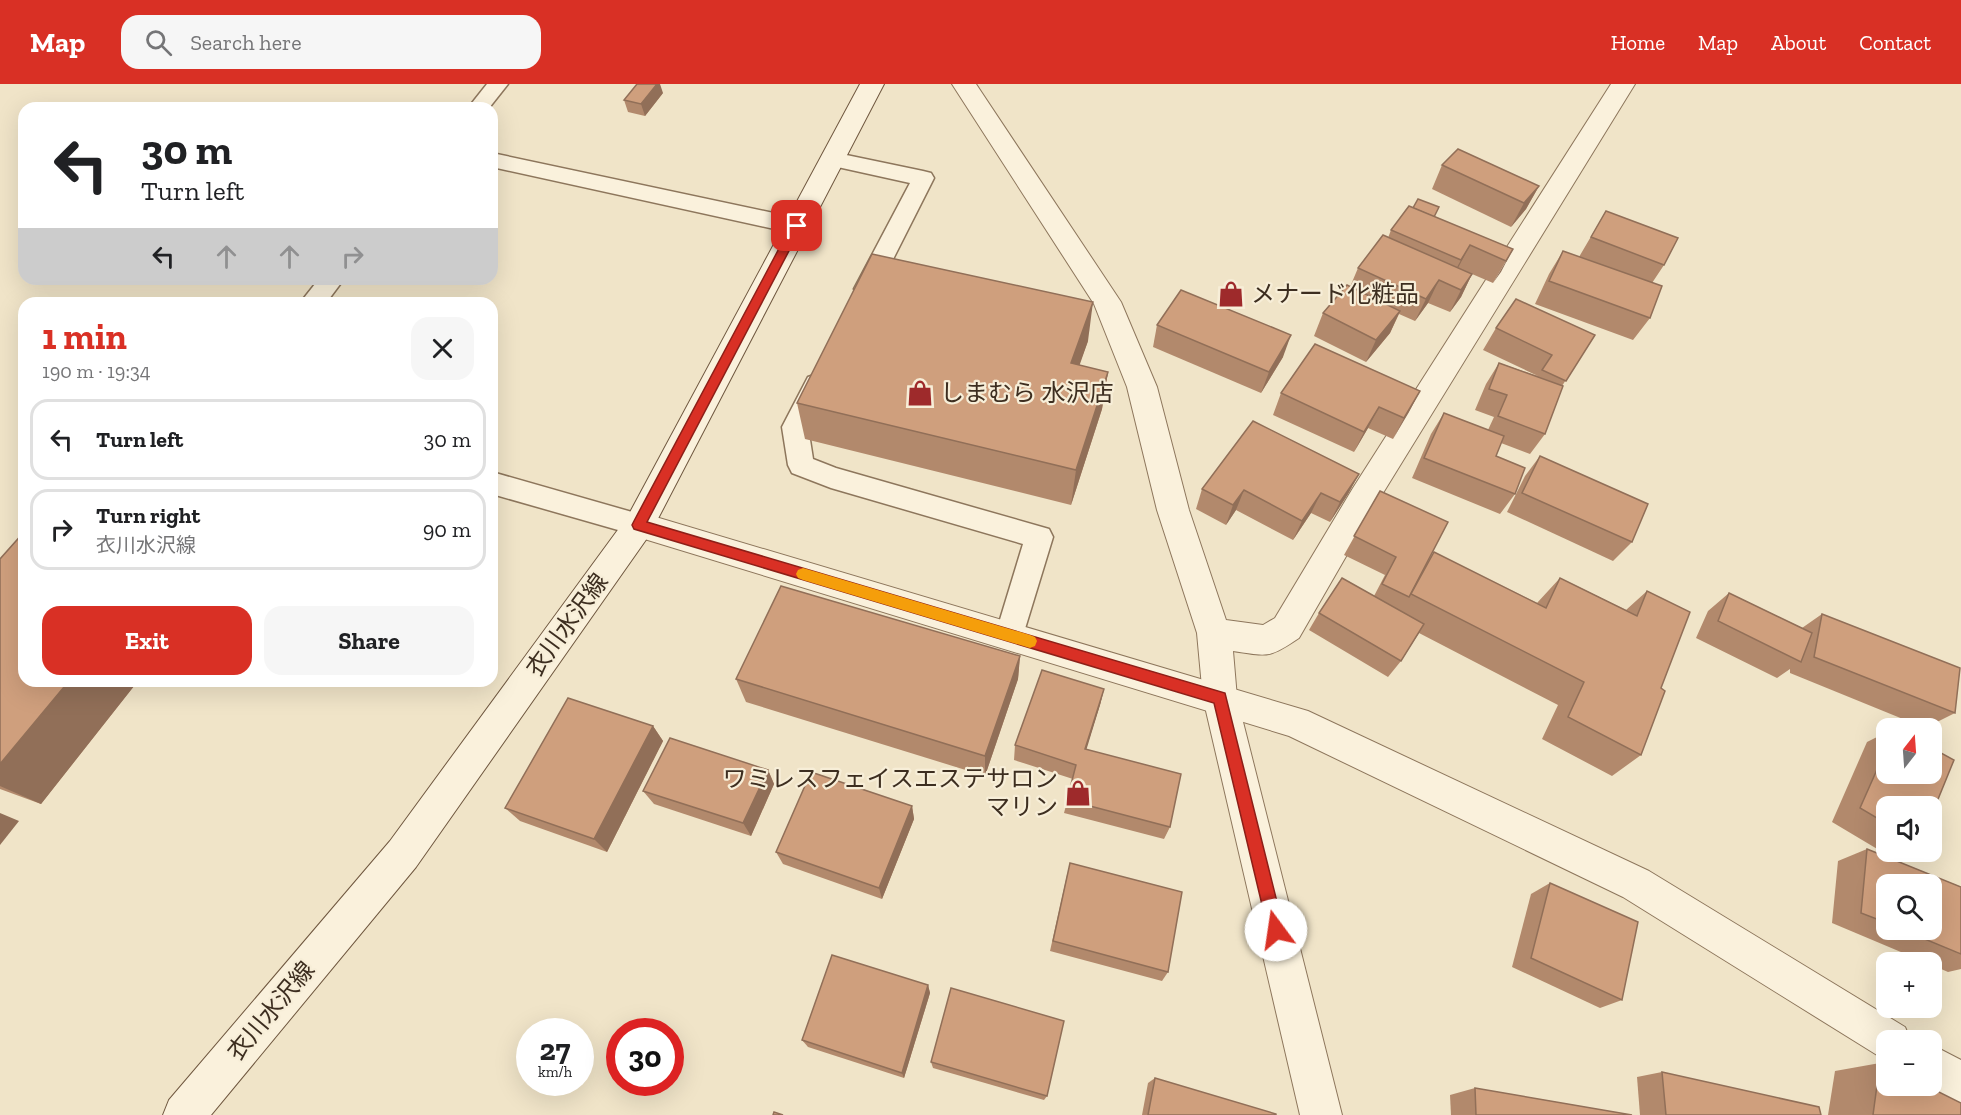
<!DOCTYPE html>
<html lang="en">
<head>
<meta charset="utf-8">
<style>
  body { margin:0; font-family:"Zilla Slab","Noto Sans JP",serif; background:#f6f6f6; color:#202124; height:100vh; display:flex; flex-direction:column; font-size:22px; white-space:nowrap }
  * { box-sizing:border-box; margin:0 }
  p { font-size:20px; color:#757577 }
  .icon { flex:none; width:33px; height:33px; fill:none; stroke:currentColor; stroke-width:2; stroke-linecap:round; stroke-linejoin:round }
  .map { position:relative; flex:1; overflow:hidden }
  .panel { position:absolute; left:18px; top:213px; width:480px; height:390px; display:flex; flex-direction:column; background:#fff; border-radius:18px; box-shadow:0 6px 24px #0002 }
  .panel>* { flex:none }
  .top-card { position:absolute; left:18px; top:18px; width:480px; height:183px; border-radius:18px; box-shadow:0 6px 24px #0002; background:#fff; color:#202124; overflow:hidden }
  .needle { width:39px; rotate:17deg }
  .fabs { position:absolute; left:1876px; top:634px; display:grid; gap:12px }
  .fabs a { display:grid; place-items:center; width:66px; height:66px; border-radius:12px; background:#fff; box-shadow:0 6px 24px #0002; font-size:30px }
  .speed { position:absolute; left:516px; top:934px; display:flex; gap:12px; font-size:30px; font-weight:700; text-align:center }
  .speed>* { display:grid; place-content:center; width:78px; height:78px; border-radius:50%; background:#fff; box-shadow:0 6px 24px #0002; line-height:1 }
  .speed small { font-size:15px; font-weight:400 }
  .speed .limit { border:9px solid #d22; background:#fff; color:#111 }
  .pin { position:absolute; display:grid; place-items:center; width:51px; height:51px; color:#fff; margin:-26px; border-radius:12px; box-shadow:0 3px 9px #0006 }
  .me { position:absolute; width:66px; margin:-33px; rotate:346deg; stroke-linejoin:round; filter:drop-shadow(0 0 4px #0008) }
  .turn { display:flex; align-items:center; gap:21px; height:126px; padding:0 24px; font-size:27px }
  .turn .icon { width:78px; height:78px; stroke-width:2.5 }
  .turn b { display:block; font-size:42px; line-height:51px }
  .lanes { display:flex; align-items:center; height:57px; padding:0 24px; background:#0003; justify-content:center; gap:30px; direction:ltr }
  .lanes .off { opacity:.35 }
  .round { display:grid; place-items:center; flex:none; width:63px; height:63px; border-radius:18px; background:#f6f6f6 }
  .headline { display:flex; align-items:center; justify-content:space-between; height:102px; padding:0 24px }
  h1 { font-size:36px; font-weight:800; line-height:45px; color:#d93025 }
  .button { display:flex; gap:12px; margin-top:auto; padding:12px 24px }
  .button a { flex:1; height:69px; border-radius:18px; background:#d93025; color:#fff; font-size:24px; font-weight:800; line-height:69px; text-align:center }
  .button a+a { background:#f6f6f6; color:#202124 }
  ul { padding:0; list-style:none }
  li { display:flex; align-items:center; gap:18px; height:81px; margin:0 12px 9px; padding:0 12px; border:3px solid #e0e0e0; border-radius:18px }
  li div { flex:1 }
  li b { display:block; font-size:22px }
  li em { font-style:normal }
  header { display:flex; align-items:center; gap:36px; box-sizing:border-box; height:84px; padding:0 30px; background:#d93025; color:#fff }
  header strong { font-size:28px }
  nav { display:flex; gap:33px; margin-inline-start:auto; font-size:21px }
  .search { width:420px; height:54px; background:#f6f6f6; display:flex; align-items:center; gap:15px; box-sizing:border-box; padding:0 21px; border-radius:18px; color:#757577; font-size:22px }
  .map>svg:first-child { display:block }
</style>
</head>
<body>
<header>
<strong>Map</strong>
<div class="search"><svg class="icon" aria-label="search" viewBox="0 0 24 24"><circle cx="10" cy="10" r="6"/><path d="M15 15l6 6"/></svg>Search here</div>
<nav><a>Home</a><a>Map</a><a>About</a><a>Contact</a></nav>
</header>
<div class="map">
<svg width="1961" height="1031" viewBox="0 0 1961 1031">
  <rect width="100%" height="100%" fill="#f0e4c8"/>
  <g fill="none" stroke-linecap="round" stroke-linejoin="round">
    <g stroke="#8d765c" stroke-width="3">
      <g id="service">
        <polygon points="487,0 508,0 489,24 468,24"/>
        <polygon points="832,68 923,87 931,89 934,94 878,205 874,211 866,214 858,211 854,205 910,99 824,80 821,75 824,70"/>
        <polygon points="492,69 797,134 805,136 808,142 805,148 797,150 492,83"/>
        <polygon points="319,195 344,195 326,219 300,219"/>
        <polygon points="817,290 826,293 830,300 808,343 813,375 836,384 1049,445 1053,453 1020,561 1010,565 1000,561 995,552 1023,460 831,404 792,389 788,381 782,343 808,293"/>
        <polygon points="492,388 639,430 649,433 653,441 649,449 639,452 492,410"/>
      </g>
    </g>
    <g stroke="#8d765c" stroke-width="2">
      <path id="minor" d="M952 0H976L1121 218 1157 303 1189 426 1226 536 1263 541 1275 534 1353 404 1611 0H1635L1375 422 1299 554C1268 575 1268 572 1233 567L1237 614 1342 1031H1300L1203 614 1197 549 1157 426 1127 303 1094 220Z"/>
    </g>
    <g stroke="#8d765c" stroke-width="2">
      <g id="tertiary">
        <polygon points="639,428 1308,627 1649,787 1905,943 1911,957 1887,957 1887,976 1877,971 1623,813 1289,652 628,450 623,441 628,432"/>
        <polygon points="1932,961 1961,976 1961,1021 1926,1002 1932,1002"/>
      </g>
    </g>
    <g stroke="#6f573f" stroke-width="2">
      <polygon id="secondary" points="860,0 884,0 650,450 416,783 211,1031 163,1031 169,1016 390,757 628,432"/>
    </g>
    <use href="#service" fill="#faf1dc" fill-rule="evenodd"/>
    <use href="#minor" fill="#faf1dc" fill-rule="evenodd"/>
    <use href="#tertiary" fill="#faf1dc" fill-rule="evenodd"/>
    <use href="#secondary" fill="#faf1dc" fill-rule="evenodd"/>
  </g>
  <g fill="#b2896c" fill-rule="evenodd">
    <polygon points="663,9 645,32 628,28 624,16"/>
    <polygon points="1442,81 1539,102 1526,125 1511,143 1432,105"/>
    <polygon points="1606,127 1664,181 1652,199 1650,234 1633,256 1535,220 1549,190 1563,167 1579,173"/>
    <polygon points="1434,133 1513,165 1493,199 1472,190 1461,213 1450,228 1428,219 1415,237 1399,230 1390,249 1366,278 1314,252 1323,229 1350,203 1358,184 1388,154 1391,146"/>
    <polygon points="1157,241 1283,273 1261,309 1153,263"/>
    <polygon points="1496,244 1595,251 1562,302 1545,350 1530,370 1501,359 1496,372 1515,410 1500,430 1412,394 1431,350 1444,329 1488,346 1494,333 1475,326 1486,300 1499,279 1538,292 1483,266"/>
    <polygon points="1088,257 1079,281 1108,288 1102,325 1071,421 805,355 797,319"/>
    <polygon points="1420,307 1393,355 1368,344 1354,368 1273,331 1281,309"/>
    <polygon points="1540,372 1632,458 1613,477 1507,428 1525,392"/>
    <polygon points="1359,390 1348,410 1330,438 1311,429 1293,456 1236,426 1226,441 1196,425 1202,405"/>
    <polygon points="1380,407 1425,482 1434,468 1537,519 1560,494 1626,526 1647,507 1661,604 1641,671 1612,692 1542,655 1558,621 1419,549 1401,577 1388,593 1309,546 1319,529 1374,512 1385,491 1344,471"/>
    <polygon points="0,475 24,597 138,597 41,720 0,705"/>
    <polygon points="1729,509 1802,544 1822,530 1955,629 1925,644 1790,589 1790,585 1777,594 1696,554 1708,527"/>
    <polygon points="1020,572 1018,595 985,692 746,618 736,595"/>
    <polygon points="1104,605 1100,621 1086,665 1170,743 1164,755 1064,729 1073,695 1014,676 1015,661"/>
    <polygon points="653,642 663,657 607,768 520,737 505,724"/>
    <polygon points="1887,648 1887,768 1899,768 1889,772 1832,738 1867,658"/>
    <polygon points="768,686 774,700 751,752 654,720 643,707"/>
    <polygon points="912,722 914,735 882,815 783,780 776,768"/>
    <path d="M1867 765 1961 803V885L1948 888 1932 881V879H1927L1832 839 1838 777ZM1887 801 1932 846H1887Z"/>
    <polygon points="1067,791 1168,888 1162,897 1050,867"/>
    <polygon points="1550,799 1622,916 1600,924 1512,883 1531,810"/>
    <polygon points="928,901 930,909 904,994 808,963 802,956"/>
    <polygon points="931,978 1047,1012 1044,1016 933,984"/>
    <polygon points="1880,979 1961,1031 1828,1031 1835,987"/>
    <polygon points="1662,988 1821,1031 1640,1031 1637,993"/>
    <polygon points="1155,994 1276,1031 1142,1031 1148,999"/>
    <polygon points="1475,1004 1632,1031 1451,1031 1450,1011"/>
  </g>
  <g fill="#916f58">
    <polygon points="657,0 660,0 663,9 645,32 641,20"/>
    <polygon points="1539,102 1526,125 1511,143 1524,119"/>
    <polygon points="1470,161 1458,184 1449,198 1461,176"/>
    <polygon points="1513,165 1501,188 1493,199 1506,177"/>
    <polygon points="1472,190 1461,213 1450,228 1461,206"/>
    <polygon points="1439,196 1428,219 1415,237 1426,215"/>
    <polygon points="1093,218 1088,257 1067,317 1071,279"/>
    <polygon points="1400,227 1390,249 1366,278 1376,256"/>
    <polygon points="1291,251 1283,273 1261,309 1269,288"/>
    <polygon points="1108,288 1102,325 1071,421 1076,386"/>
    <polygon points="1420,307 1409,328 1393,355 1404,334"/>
    <polygon points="1379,323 1368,344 1354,368 1364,348"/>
    <polygon points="1359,390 1348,410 1330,438 1340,418"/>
    <polygon points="1244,406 1236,426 1226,441 1233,421"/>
    <polygon points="1321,409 1311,429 1293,456 1302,437"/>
    <polygon points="1020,572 1018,595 985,692 985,672"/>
    <polygon points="69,597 138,597 41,720 0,702 0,680"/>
    <polygon points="1104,605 1100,621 1082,680 1085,665"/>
    <polygon points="653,642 663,657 607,768 594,755"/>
    <polygon points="768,686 774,700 751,752 743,739"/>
    <polygon points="912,722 914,735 882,815 879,804"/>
    <polygon points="0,729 19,737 0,761"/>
    <polygon points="928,901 930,909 904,994 902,989"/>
  </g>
  <g fill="#cf9f7d" stroke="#916f58" stroke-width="1.5">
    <polygon points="637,0 657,0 641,20 624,16"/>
    <polygon points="1458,65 1539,102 1524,119 1442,81"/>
    <polygon points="1418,115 1439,123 1434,133 1413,124"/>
    <polygon points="1409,122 1513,165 1506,177 1470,161 1461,176 1391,146"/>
    <polygon points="1606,127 1678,154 1664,181 1591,153"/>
    <polygon points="1383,151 1472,190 1461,206 1439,196 1426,215 1358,184"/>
    <polygon points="1563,167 1662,202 1650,234 1549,197"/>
    <polygon points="872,170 1093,218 1071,279 1108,288 1076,386 797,319"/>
    <polygon points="1347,201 1400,227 1376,256 1323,229"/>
    <polygon points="1181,206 1291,251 1269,288 1157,241"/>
    <polygon points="1516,215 1595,251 1566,297 1542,286 1552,271 1496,244"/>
    <polygon points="1315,260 1420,307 1404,334 1379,323 1364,348 1281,309"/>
    <polygon points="1499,279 1563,302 1545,350 1498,332 1507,311 1489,305"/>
    <polygon points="1444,329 1504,352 1496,372 1525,384 1515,410 1424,374"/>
    <polygon points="1253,337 1359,390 1340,418 1321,409 1302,437 1244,406 1233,421 1202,405"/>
    <polygon points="1540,372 1648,420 1632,458 1522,409"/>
    <polygon points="1380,407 1448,438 1409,513 1382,500 1396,473 1354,452"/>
    <polygon points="24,448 24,597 69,597 0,680 0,475"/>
    <polygon points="1434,468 1546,524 1560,494 1637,532 1647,507 1690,528 1661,604 1665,607 1641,671 1568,633 1584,598 1411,510"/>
    <polygon points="1342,494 1424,540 1401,577 1319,529"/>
    <polygon points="781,502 1020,572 985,672 736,595"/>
    <polygon points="1729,509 1812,549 1801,578 1718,537"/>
    <polygon points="1822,530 1960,584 1955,629 1814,573"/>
    <polygon points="1042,586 1104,605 1085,665 1181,690 1170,743 1067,716 1076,681 1015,661"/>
    <polygon points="568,614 653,642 594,755 505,724"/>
    <polygon points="670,654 768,686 743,739 643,707"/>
    <polygon points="1887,663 1887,690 1932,690 1932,664 1954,676 1932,730 1932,723 1887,723 1887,740 1860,724"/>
    <polygon points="811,688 912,722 879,804 776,768"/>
    <polygon points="1867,765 1961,803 1961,870 1903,846 1932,846 1932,801 1887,801 1887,839 1861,829"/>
    <polygon points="1070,779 1182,808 1168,888 1053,857"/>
    <polygon points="1550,799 1638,838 1622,916 1531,874"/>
    <polygon points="832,871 928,901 902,989 802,956"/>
    <polygon points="951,904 1064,937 1047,1012 931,978"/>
    <polygon points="1880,979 1887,982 1887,1002 1927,1002 1961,1019 1961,1031 1873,1031"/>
    <polygon points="1662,988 1819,1023 1821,1031 1666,1031"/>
    <polygon points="1155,994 1276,1030 1276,1031 1148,1031"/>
    <polygon points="1475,1004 1632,1031 1476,1031"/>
    <polygon points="774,1028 783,1031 773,1031"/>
  </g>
  <polygon fill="#d93025" stroke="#8d1f18" stroke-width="1.5" points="797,138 802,142 647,438 1225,609 1284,846 1282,851 1276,854 1270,851 1268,846 1214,619 634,445 632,441 634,437 791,142"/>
  <polygon fill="#f59e0b" points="803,484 1030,551 1035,553 1037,557 1035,562 1030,564 803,496 798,494 796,490 798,486"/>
  <defs>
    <g id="shop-bare" transform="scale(2.07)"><path d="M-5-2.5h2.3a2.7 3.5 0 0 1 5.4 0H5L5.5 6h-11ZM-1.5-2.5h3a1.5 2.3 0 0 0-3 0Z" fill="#9e2a2b" stroke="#f7eed8" stroke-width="2.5" paint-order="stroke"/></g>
  </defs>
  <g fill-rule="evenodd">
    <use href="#shop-bare" x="1231" y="210"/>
    <use href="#shop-bare" x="920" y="309"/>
    <use href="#shop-bare" x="1078" y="709"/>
  </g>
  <g text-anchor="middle" stroke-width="4.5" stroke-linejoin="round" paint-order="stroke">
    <g font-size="24" fill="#3d2e20" stroke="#f7eed8" text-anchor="start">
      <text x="1251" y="218">メナード化粧品</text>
      <text x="940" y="317">しまむら 水沢店</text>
      <text x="1058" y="703" text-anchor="end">ワミレスフェイスエステサロン<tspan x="1058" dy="28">マリン</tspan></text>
    </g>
    <g font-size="24" fill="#3d2e20" stroke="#f7eed8">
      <text transform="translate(567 541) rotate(-54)" y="8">衣川水沢線</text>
      <text transform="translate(271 927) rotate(-50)" y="8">衣川水沢線</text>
    </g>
  </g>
</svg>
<div class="fabs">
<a><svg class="needle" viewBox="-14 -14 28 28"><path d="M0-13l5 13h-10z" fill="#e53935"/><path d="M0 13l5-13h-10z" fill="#757577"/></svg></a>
<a><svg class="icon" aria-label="sound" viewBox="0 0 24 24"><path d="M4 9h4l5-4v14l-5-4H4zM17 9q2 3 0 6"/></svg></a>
<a><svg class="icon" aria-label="search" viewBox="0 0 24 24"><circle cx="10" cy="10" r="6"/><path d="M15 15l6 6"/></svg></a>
<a>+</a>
<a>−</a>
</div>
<div class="speed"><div>27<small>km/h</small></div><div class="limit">30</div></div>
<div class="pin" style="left:797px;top:142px;background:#d93025"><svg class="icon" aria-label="arrive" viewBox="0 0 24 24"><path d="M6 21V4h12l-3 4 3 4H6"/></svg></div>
<svg class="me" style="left:1276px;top:846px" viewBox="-20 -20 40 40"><circle r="19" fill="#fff"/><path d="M0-13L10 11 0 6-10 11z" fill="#d93025"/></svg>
<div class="top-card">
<div class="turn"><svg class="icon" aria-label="left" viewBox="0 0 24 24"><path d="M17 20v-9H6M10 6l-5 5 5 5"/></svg><div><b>30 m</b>Turn left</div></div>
<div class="lanes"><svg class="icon" aria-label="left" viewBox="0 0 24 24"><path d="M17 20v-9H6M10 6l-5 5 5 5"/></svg><svg class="icon off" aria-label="ahead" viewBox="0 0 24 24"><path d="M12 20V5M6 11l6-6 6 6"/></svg><svg class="icon off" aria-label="ahead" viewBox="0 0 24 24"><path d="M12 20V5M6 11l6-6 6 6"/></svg><svg class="icon off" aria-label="right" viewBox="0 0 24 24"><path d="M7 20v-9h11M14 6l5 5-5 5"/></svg></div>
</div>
<section class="panel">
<div class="headline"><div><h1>1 min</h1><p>190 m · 19:34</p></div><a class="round"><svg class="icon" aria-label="close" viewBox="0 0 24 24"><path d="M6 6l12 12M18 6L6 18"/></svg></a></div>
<ul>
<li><svg class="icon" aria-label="left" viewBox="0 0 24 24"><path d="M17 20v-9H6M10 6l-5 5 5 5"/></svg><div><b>Turn left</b></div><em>30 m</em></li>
<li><svg class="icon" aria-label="right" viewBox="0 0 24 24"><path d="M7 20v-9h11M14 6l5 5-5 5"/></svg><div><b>Turn right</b><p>衣川水沢線</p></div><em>90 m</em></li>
</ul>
<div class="button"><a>Exit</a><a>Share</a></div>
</section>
</div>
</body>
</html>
